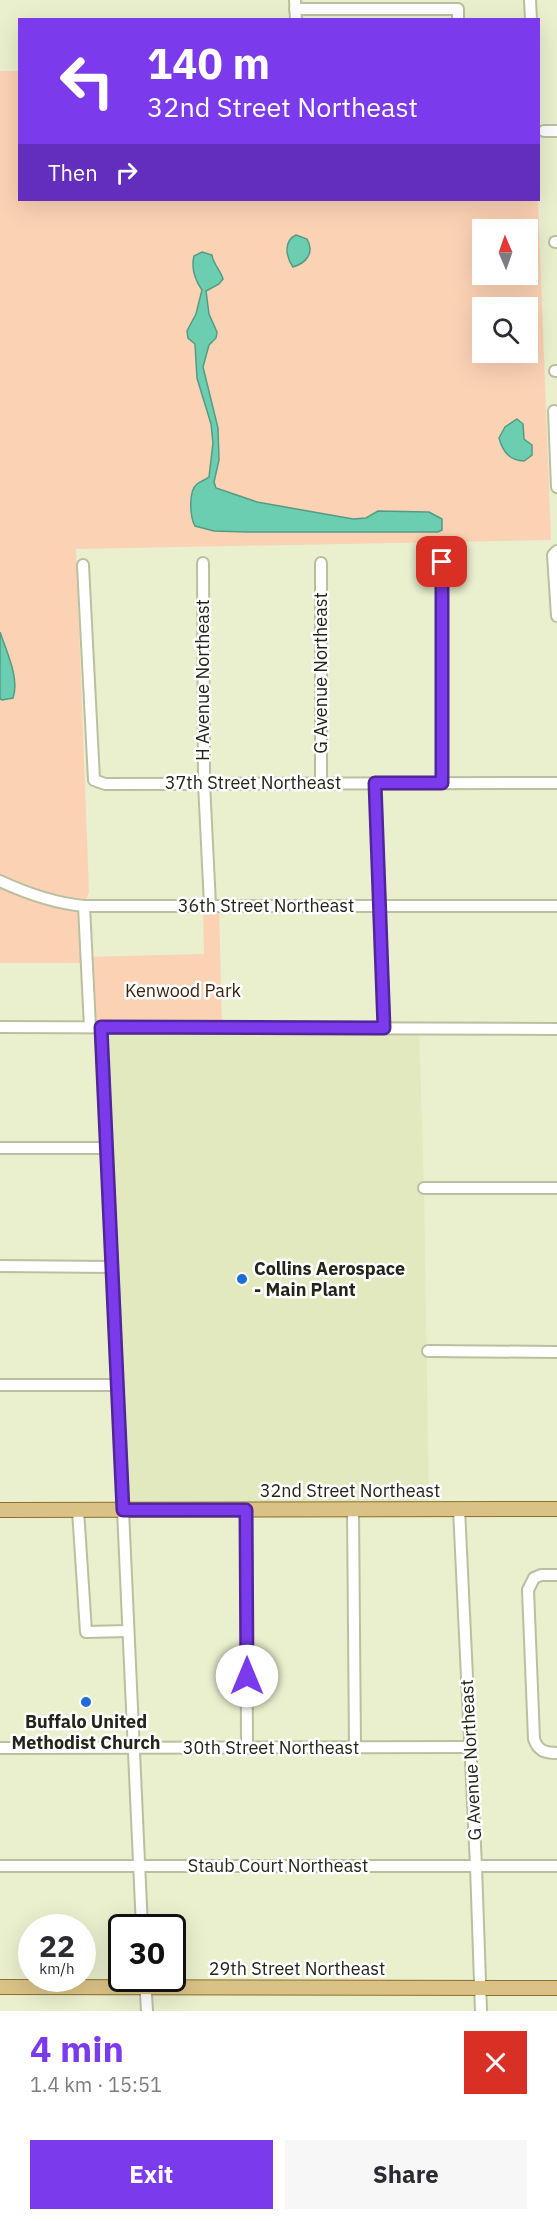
<!DOCTYPE html>
<html lang="en">
<head>
<meta charset="utf-8">
<style>
  body { margin:0; font-family:"IBM Plex Sans",sans-serif; background:#f7f7f7; color:#2b2b33; height:100vh; display:flex; flex-direction:column; font-size:22px; white-space:nowrap }
  * { box-sizing:border-box; margin:0 }
  p { font-size:20px; color:#7c7c81 }
  .icon { flex:none; width:33px; height:33px; fill:none; stroke:currentColor; stroke-width:2; stroke-linecap:round; stroke-linejoin:round }
  .map { position:relative; height:2011px; overflow:hidden }
  .side { display:flex; flex-direction:column; background:#fff; flex:1 }
  .side>* { flex:none }
  .guide { position:absolute; left:18px; top:18px; width:522px; height:183px; border-radius:0px; box-shadow:0 6px 24px #0002; background:#7c3aed; color:#fff; overflow:hidden }
  .needle { width:39px; rotate:358deg }
  .fabs { position:absolute; left:472px; top:219px; display:grid; gap:12px }
  .fabs a { display:grid; place-items:center; width:66px; height:66px; border-radius:0px; background:#fff; box-shadow:0 6px 24px #0002; font-size:30px }
  .speed { position:absolute; left:18px; top:1914px; display:flex; gap:12px; font-size:30px; font-weight:700; text-align:center }
  .speed>* { display:grid; place-content:center; width:78px; height:78px; border-radius:50%; background:#fff; box-shadow:0 6px 24px #0002; line-height:1 }
  .speed small { font-size:15px; font-weight:400 }
  .speed .limit { border:3px solid #111; border-radius:9px; background:#fff; color:#111 }
  .pin { position:absolute; display:grid; place-items:center; width:51px; height:51px; color:#fff; margin:-26px; border-radius:12px; box-shadow:0 3px 9px #0006 }
  .me { position:absolute; width:66px; margin:-33px; rotate:0deg; stroke-linejoin:round; filter:drop-shadow(0 0 4px #0008) }
  .turn { display:flex; align-items:center; gap:21px; height:126px; padding:0 30px; font-size:27px }
  .turn .icon { width:78px; height:78px; stroke-width:2.5 }
  .turn b { display:block; font-size:42px; line-height:51px }
  .then { display:flex; align-items:center; height:57px; padding:0 30px; background:#0003; gap:12px; font-size:22px }
  .round { display:grid; place-items:center; flex:none; width:63px; height:63px; border-radius:0px; background:#f7f7f7 }
  .headline { display:flex; align-items:center; justify-content:space-between; height:102px; padding:0 30px }
  h1 { font-size:36px; font-weight:700; line-height:45px; color:#7c3aed }
  .action { display:flex; gap:12px; margin-top:auto; padding:12px 30px }
  .action a { flex:1; height:69px; border-radius:0px; background:#7c3aed; color:#fff; font-size:24px; font-weight:700; line-height:69px; text-align:center }
  .action a+a { background:#f7f7f7; color:#2b2b33 }
  .map>svg:first-child { display:block }
</style>
</head>
<body>
<div class="map">
<svg width="557" height="2011" viewBox="0 0 557 2011">
  <rect width="100%" height="100%" fill="#eaefce"/>
  <polygon fill="#e2e9bf" points="101,1027 419,1028 424,1188 429,1509 123,1510"/>
  <path fill="#fbd2b4" fill-rule="evenodd" d="M0 71H19L20 200H538L551 540 76 549 89 892 84 906 86 957 204 954 203 906 219 905 222 1028 90 1027 87 963H0ZM483 230H528V274H483ZM483 308H528V352H483Z"/>
  <g fill="#6bceb1" stroke="#559b83" stroke-width="1.5">
    <path d="M296 235 307 239C315 253 306 263 293 267 286 257 283 241 296 235Z"/>
    <path d="M202 252 212 255C213 264 220 269 223 279L219 284 206 291 209 314 217 332 216 338 209 345 203 367 218 428 219 460 214 482 216 488 257 502 353 519 366 518 378 511 429 512 442 519V530L438 532H247L214 531 195 526C190 517 188 491 197 484 201 481 205 480 209 477L213 443 211 424 197 378 195 344 188 338 187 331 196 314 202 290C195 280 191 268 194 256Z"/>
    <path d="M517 419 523 424 524 439 532 445V455L524 461C509 460 503 452 499 438L505 427Z"/>
    <path d="M0 632C6 650 20 679 13 698L2 700 0 699Z"/>
  </g>
  <g fill="none" stroke-linecap="round" stroke-linejoin="round">
    <g stroke="#bac09f" stroke-width="14">
      <g id="minor">
        <polyline points="295,0 296,20"/>
        <polyline points="530,0 531,20"/>
        <polyline points="295,9 458,9 458,20"/>
        <polyline points="544,131 557,131"/>
        <polyline points="555,242 557,242"/>
        <polyline points="555,371 557,371"/>
        <polyline points="554,411 557,487"/>
        <polyline points="557,551 553,555 557,616"/>
        <polyline points="203,563 204,783 210,905"/>
        <polyline points="321,563 321,783"/>
        <polyline points="83,565 94,780 105,784 557,783"/>
        <polyline points="442,782 442,563"/>
        <polyline points="375,783 384,1028"/>
        <path d="M0 881C28 894 54 903 84 906H557"/>
        <polyline points="84,906 90,1027"/>
        <polyline points="0,1027 557,1029"/>
        <polyline points="101,1027 142,1928"/>
        <polyline points="0,1148 107,1148"/>
        <polyline points="424,1188 557,1188"/>
        <polyline points="0,1266 112,1267"/>
        <polyline points="428,1351 557,1352"/>
        <polyline points="0,1385 117,1385"/>
        <polyline points="353,1509 355,1748"/>
        <polyline points="459,1509 476,1866 481,2011"/>
        <polyline points="78,1510 86,1632 128,1631"/>
        <polyline points="246,1510 247,1748"/>
        <path d="M557 1575H541L534 1578 528 1590 534 1739C538 1751 545 1753 557 1753"/>
        <polyline points="0,1748 470,1747"/>
        <polyline points="0,1866 557,1866"/>
        <polyline points="145,1978 147,2011"/>
      </g>
    </g>
    <g stroke="#8a702b" stroke-width="16">
      <g id="major">
        <polyline points="0,1510 557,1509"/>
        <polyline points="0,1987 557,1988"/>
      </g>
    </g>
    <use href="#minor" stroke="#fff" stroke-width="10"/>
    <use href="#major" stroke="#dac286" stroke-width="14"/>
  </g>
  <g fill="none" stroke-linecap="round" stroke-linejoin="round">
    <g stroke="#51269a" stroke-width="15">
      <polyline id="route" points="247,1676 246,1510 123,1510 101,1027 384,1028 375,783 442,783 442,562"/>
    </g>
    <use href="#route" stroke="#7c3aed" stroke-width="10"/>
  </g>
  <g fill="#1b6dd7" stroke="#fff" stroke-width="2">
    <circle cx="242" cy="1279" r="6"/>
    <circle cx="86" cy="1702" r="6"/>
  </g>
  <g text-anchor="middle" stroke-width="5" stroke-linejoin="round" paint-order="stroke">
    <g font-size="18" fill="#232518" stroke="#fff">
      <text transform="translate(321 673) rotate(-90)" y="6">G Avenue Northeast</text>
      <text transform="translate(203 680) rotate(-90)" y="6">H Avenue Northeast</text>
      <text x="253" y="789">37th Street Northeast</text>
      <text x="266" y="912">36th Street Northeast</text>
      <text x="350" y="1497">32nd Street Northeast</text>
      <text x="271" y="1754">30th Street Northeast</text>
      <text transform="translate(471 1760) rotate(-93)" y="6">G Avenue Northeast</text>
      <text x="278" y="1872">Staub Court Northeast</text>
      <text x="297" y="1975">29th Street Northeast</text>
    </g>
    <g font-size="18" fill="#3e230c" stroke="#fff">
      <text x="183" y="997">Kenwood Park</text>
    </g>
    <g font-size="18" font-weight="bold" fill="#232518" stroke="#fff" text-anchor="start">
      <text x="254" y="1275">Collins Aerospace<tspan x="254" dy="21">- Main Plant</tspan></text>
      <text x="86" y="1728" text-anchor="middle">Buffalo United<tspan x="86" dy="21">Methodist Church</tspan></text>
    </g>
  </g>
</svg>
<div class="fabs">
<a><svg class="needle" viewBox="-14 -14 28 28"><path d="M0-13l5 13h-10z" fill="#e53935"/><path d="M0 13l5-13h-10z" fill="#7c7c81"/></svg></a>
<a><svg class="icon" aria-label="search" viewBox="0 0 24 24"><circle cx="10" cy="10" r="6"/><path d="M15 15l6 6"/></svg></a>
</div>
<div class="speed"><div>22<small>km/h</small></div><div class="limit">30</div></div>
<div class="pin" style="left:442px;top:562px;background:#d93025"><svg class="icon" aria-label="arrive" viewBox="0 0 24 24"><path d="M6 21V4h12l-3 4 3 4H6"/></svg></div>
<svg class="me" style="left:247px;top:1676px" viewBox="-20 -20 40 40"><circle r="19" fill="#fff"/><path d="M0-13L10 11 0 6-10 11z" fill="#7c3aed"/></svg>
<div class="guide">
<div class="turn"><svg class="icon" aria-label="left" viewBox="0 0 24 24"><path d="M17 20v-9H6M10 6l-5 5 5 5"/></svg><div><b>140 m</b>32nd Street Northeast</div></div>
<div class="then">Then<svg class="icon" aria-label="right" viewBox="0 0 24 24"><path d="M7 20v-9h11M14 6l5 5-5 5"/></svg></div>
</div>
</div>
<section class="side">
<div class="headline"><div><h1>4 min</h1><p>1.4 km · 15:51</p></div><a class="round" style="background:#d93025;color:#fff"><svg class="icon" aria-label="close" viewBox="0 0 24 24"><path d="M6 6l12 12M18 6L6 18"/></svg></a></div>
<div class="action"><a>Exit</a><a>Share</a></div>
</section>
</body>
</html>
